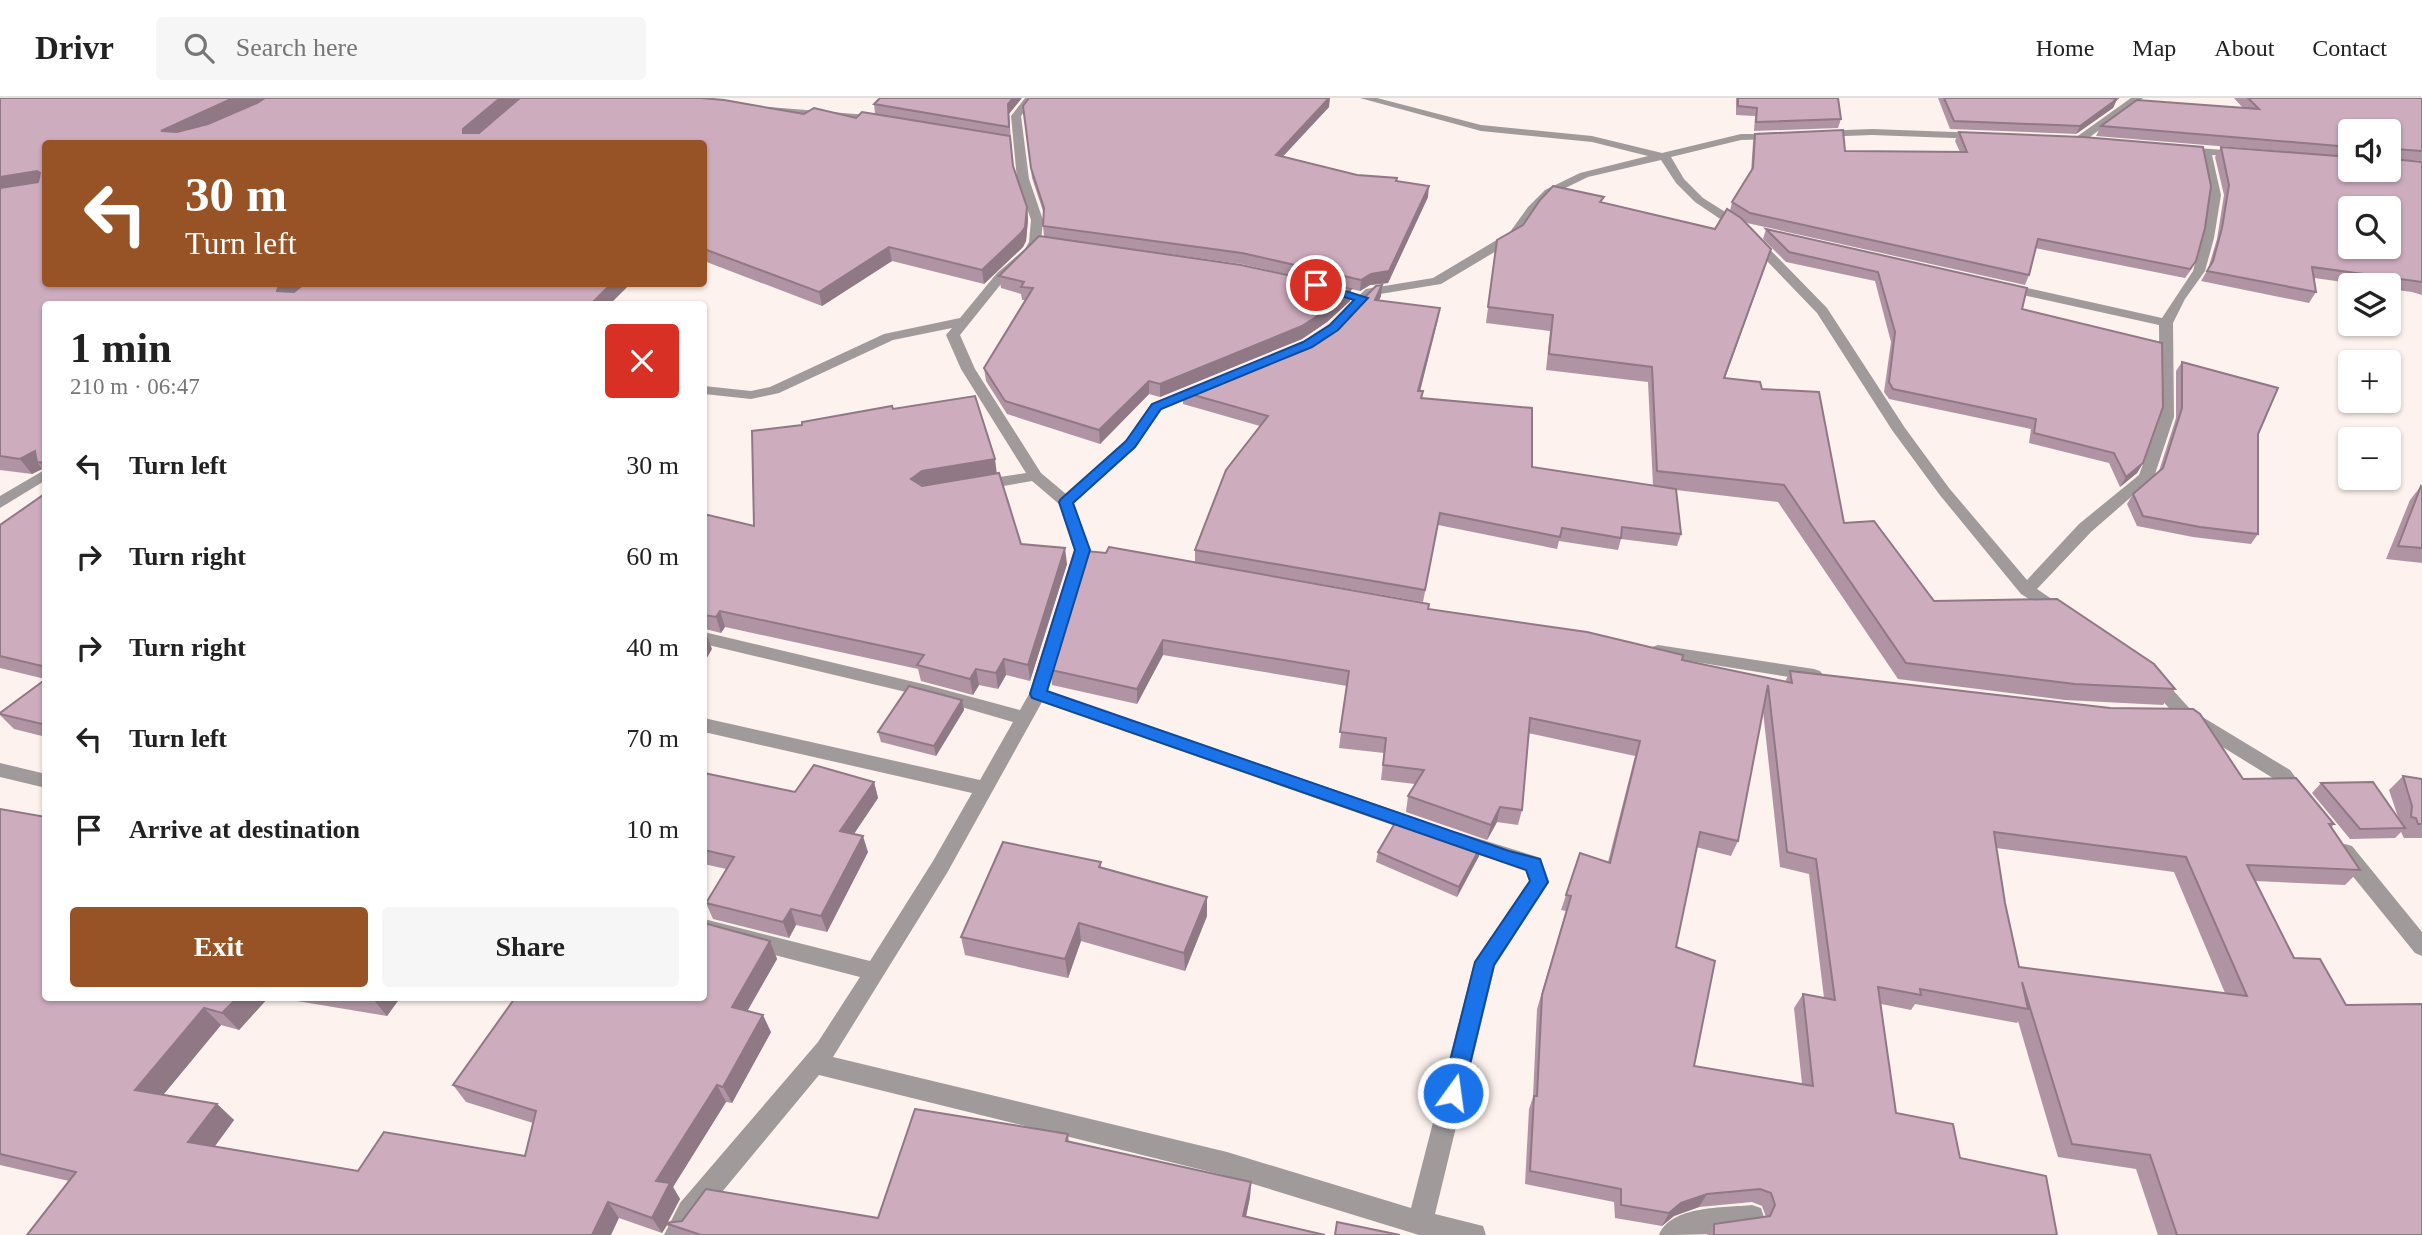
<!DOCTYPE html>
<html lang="en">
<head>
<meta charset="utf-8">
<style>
  body { margin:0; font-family:Georgia,serif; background:#f6f6f6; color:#222; height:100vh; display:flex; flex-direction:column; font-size:26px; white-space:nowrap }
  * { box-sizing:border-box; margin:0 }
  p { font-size:23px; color:#767676 }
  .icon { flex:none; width:38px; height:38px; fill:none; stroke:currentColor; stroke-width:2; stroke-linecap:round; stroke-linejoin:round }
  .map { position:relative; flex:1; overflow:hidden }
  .drawer { position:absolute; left:42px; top:203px; width:665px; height:700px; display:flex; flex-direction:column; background:#fff; border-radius:7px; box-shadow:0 2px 5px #0004 }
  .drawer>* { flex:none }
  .guide { position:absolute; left:42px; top:42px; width:665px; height:147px; border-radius:7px; box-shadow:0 2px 5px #0004; background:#975325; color:#fff; overflow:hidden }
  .buttons { position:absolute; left:2338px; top:21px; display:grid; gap:14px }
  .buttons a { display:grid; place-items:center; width:63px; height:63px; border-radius:7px; background:#fff; box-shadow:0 2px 5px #0004; font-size:35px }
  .pin { position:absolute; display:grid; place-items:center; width:60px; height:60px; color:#fff; margin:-30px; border:4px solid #fff; border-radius:50%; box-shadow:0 2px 7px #0007 }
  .me { position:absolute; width:77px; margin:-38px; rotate:14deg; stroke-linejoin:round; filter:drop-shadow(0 0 5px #0008) }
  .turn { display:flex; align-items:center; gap:24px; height:147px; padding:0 28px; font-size:32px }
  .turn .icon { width:91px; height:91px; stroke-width:2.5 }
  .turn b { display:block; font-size:49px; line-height:60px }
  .round { display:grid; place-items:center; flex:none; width:74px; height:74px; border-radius:7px; background:#f6f6f6 }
  .head { display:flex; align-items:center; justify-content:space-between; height:119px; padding:0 28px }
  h1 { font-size:42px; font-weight:600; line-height:52px }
  .cta { display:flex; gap:14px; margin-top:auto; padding:14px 28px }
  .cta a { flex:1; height:80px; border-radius:7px; background:#975325; color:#fff; font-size:28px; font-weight:600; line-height:80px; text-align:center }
  .cta a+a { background:#f6f6f6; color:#222 }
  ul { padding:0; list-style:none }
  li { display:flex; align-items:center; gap:21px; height:91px; padding:0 28px }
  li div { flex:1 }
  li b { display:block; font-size:26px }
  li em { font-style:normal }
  header { display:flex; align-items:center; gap:42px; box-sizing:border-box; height:98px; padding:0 35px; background:#fff; border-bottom:2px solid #e0e0e0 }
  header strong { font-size:33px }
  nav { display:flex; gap:38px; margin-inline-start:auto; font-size:24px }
  .search { width:490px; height:63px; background:#f6f6f6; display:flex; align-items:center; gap:18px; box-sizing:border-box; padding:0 24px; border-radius:7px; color:#767676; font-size:26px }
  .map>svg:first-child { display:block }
</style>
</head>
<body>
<header>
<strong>Drivr</strong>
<div class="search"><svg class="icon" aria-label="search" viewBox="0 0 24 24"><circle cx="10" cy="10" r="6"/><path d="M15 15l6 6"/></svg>Search here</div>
<nav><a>Home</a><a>Map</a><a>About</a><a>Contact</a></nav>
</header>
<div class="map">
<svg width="2422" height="1137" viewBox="0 0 2422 1137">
  <rect width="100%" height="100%" fill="#fdf2ee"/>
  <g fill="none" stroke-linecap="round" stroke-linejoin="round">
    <g fill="#a09a9a" fill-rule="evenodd">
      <polygon points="1025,0 1035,0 1021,18 1029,81 1043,122 1041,144 1034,156 1005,181 960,237 975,271 1041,375 1066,396 1126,343 1151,306 1199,286 1209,286 1211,289 1161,312 1136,349 1074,405 1090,452 1048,593 1425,723 1428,728 1425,733 1418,736 1042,604 947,775 833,959 1227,1054 1411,1110 1474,865 1529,783 1525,771 1450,748 1447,742 1450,736 1457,734 1541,760 1549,784 1495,868 1435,1116 1483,1128 1486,1137 1419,1137 1227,1078 819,977 698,1123 690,1137 664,1137 680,1105 818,944 860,879 704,839 704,821 870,863 933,763 972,695 704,634 704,620 980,682 1013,624 927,599 704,546 704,534 927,587 1020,612 1029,596 1074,452 1059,406 1032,383 980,392 972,387 980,382 1026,375 961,271 946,237 952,230 893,242 779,295 751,301 704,296 704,288 751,293 770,289 884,236 960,220 997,175 1025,151 1029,144 1031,122 1017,81 1011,18"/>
      <polygon points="1360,0 1377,0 1481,27 1592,38 1662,55 1741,36 1781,36 1781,40 1777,41 1741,42 1671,59 1684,81 1703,100 1746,127 1827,210 1905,330 1949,390 2027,482 2079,426 2139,377 2160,319 2159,227 2005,193 1999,189 2005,185 2162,220 2193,173 2202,140 2209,97 2201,57 2183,55 2178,52 2183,49 2238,53 2243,56 2238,59 2212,57 2221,97 2214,140 2205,173 2185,201 2173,225 2174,319 2154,379 2091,434 2037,491 2065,510 2067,514 2059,520 2021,496 1939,396 1892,332 1817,215 1738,133 1695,104 1676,85 1661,62 1588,79 1553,96 1536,113 1518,140 1441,186 1374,197 1339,232 1324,242 1314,242 1314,236 1329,226 1366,191 1433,180 1510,134 1528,109 1545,92 1580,75 1648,58 1592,44 1481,33"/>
      <polygon points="2131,0 2143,0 2083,44 2075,44 2075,40"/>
      <polygon points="769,9 880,18 885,21 880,24 765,14 764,12"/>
      <polygon points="1872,31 1980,35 1985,38 1980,41 1872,37 1819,39 1814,36 1819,33"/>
      <polygon points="46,371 46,382 0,410 0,398"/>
      <polygon points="1658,547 1814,571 1820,573 1823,577 1820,581 1814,583 1652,557 1649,553 1652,549"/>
      <polygon points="2155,577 2161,579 2191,612 2290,672 2309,697 2306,702 2299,704 2292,702 2276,682 2179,622 2146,583 2149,579"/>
      <polygon points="0,665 46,676 46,690 0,679"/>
      <polygon points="2345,746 2352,748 2422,834 2422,858 2415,855 2338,760 2335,754 2338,748"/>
      <path d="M1752 1107 1761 1110 1764 1119 1761 1128C1730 1137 1691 1137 1659 1137 1671 1107 1724 1110 1752 1107Z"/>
    </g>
  </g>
  <g fill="#b094a3" fill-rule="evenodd">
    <polygon points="0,0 804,16 856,20 875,16 874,6 1009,16 1013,69 1027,109 1028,122 1026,143 1023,149 984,186 892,163 822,208 704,163 704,46 46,186 630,186 610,206 46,206 46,375 42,371 32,376 0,372"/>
    <polygon points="1736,0 1838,0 1841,21 1838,30 1754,33 1755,18 1736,17"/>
    <polygon points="1938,0 2110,0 2117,1 2113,10 2076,36 1950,31"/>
    <polygon points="2234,0 2422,0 2422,63 2393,61 2422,64 2422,197 2412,194 2389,191 2389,187 2365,187 2314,180 2316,194 2309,205 2201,183 2208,171 2217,141 2224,97 2215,59 2221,49 2389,72 2350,33 2350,59 2096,38 2101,28 2243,10"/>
    <polygon points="1023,8 1329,9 1283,58 1357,77 1396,83 1428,99 1388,185 1370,187 1360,193 1351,191 1350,203 1327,224 1302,241 1160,299 1149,296 1100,346 1007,316 986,283 984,270 1026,202 1022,202 1021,196 1001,190 999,178 1329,186 1242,166 1044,139 1043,128 1044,116 1032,80"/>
    <polygon points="1959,34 2196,163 2191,172 2185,180 2035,150 2029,177 2025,187 1747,125 1741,121 1766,166 1725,280 1762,291 1844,425 1934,503 2175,591 2163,607 2065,602 1898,581 1778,404 1676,392 1681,436 1677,448 1621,441 1618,452 1559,443 1557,451 1438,427 1423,504 1195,464 1195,452 1260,328 1183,306 1183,294 1315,240 1381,198 1379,202 1438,221 1420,293 1423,293 1422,300 1532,369 1653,388 1648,284 1546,272 1550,233 1486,225 1495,157 1603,105 1715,131 1730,113 1732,104 1751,74 1753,44 1755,36 1845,53 1960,54 1955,43"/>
    <polygon points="1766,131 2022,211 2143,365 2137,375 2120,389 2109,365 2029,345 2031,331 1889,301 1884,294 1891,244 1875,183 1786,164 1763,141"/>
    <polygon points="2182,264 2258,336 2258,436 2251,446 2193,439 2137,428 2127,406 2133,396 2159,373 2176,320 2176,273"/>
    <polygon points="893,311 997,375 1021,446 1067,466 1030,583 1006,577 998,591 979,587 973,597 921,583 918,571 725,529 721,535 705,531 704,532 704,416 754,428 802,327"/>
    <polygon points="2421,388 2422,389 2422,465 2386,461 2410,402"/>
    <polygon points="46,395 46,639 14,631 0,617 0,615 45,581 0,570 0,427"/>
    <path d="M1086 453 1429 511 1785 584 1790 573 2243 681 2334 726 2331 730 2360 772 2345 787 2255 783 2422 1137H2158L2136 1071 2058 1059 2018 923 2017 925 1915 906 1911 912 1881 906 1896 1015 1960 1060 2057 1137H1707L1714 1126 1766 1119 1762 1108 1752 1104 1699 1109 1674 1118 1662 1128 1615 1120 1614 1104 1525 1086 1529 1011 1533 999 1537 911 1566 813 1561 812 1580 755 1608 764 1635 658 1528 635 1522 712 1518 727 1497 724 1487 742 1406 714 1408 698 1415 686 1381 682 1384 655 1339 650 1347 588 1163 557 1137 606 1052 587 1051 572ZM1763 613 1780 769 1809 776 1824 900 1803 896 1794 910 1802 986 1694 968 1676 849 1696 749 1731 758 1738 743ZM1996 750 2174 774 2225 895 2019 869 2005 805Z"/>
    <polygon points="962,602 964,612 936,658 881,644 878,634"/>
    <polygon points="704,675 795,694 874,684 878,700 854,736 868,754 827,834 796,827 789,840 713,821 706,805 726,771 704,766"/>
    <polygon points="2403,678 2422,681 2422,740 2404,740 2401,734 2395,740 2350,741 2312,695 2321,685 2398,719 2389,692"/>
    <polygon points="0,711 268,900 239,932 221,927 163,997 217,1006 234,1022 215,1048 358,1073 525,1058 533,1025 466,1004 453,987 770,843 777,861 747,913 771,934 732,1005 726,1004 673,1089 680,1101 668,1124 878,1120 1068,1036 1069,1044 1251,1084 1250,1099 1246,1118 1325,1137 674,1137 667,1127 662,1135 619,1120 69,1083 0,1067"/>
    <polygon points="1378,754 1479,758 1457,799 1376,764"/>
    <polygon points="1101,764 1101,769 1207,799 1207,818 1185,873 1081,843 1068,880 965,857 961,839"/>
    <polygon points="279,900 400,900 387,918"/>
  </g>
  <g fill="#907885">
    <polygon points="233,0 267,0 171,46 161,33"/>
    <polygon points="500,0 520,0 468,46 463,35 463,31"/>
    <polygon points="1013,0 1022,0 1009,16 1010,40 1008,6"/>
    <polygon points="1329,0 1330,0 1329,9 1275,67 1276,57"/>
    <polygon points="2117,1 2113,10 2076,36 2080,28"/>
    <polygon points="37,73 46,86 0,94 0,79"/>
    <polygon points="1429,88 1428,99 1388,185 1370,187 1360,193 1361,182"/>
    <polygon points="1027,109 1028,122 1026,143 1023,149 984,186 982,172"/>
    <polygon points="889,149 892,163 822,208 819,194"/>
    <polygon points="1771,151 1766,166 1719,296 1724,280"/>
    <polygon points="283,186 307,186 285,204 277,193 278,190"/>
    <polygon points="611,186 630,186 610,206 591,206"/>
    <polygon points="1382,187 1381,198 1374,213 1375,202"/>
    <polygon points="1351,191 1350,203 1327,224 1302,241 1160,299 1160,286"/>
    <polygon points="1440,210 1438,221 1417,305 1418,293"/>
    <polygon points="1149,283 1149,296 1100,346 1099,332"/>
    <polygon points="35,353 37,364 42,371 32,376 20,361"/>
    <polygon points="995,361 997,377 925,388 911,381 922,373"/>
    <polygon points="2143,365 2137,375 2120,389 2126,379"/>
    <polygon points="1065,450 1067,466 1030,583 1028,567"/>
    <polygon points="720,513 725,529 721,535 716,519"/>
    <polygon points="706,535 712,551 704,565 704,539"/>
    <polygon points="1163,542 1163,557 1137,606 1137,591"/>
    <polygon points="1004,561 1006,577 998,591 996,575"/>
    <polygon points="976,571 979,587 973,597 970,581"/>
    <polygon points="962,602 964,612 936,658 934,648"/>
    <polygon points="874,684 878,700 845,749 840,733"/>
    <polygon points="1500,709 1497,724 1487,742 1491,727"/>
    <polygon points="863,738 868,754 827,834 821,818"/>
    <polygon points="1481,748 1479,758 1457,799 1459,789"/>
    <polygon points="1207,799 1207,818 1185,873 1184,855"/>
    <polygon points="791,811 796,827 789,840 783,824"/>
    <polygon points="1079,825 1081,843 1068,880 1065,861"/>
    <polygon points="770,843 777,861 740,926 732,909"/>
    <polygon points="237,900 268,900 239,932 222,915"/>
    <polygon points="374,900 400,900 387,918 373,901"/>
    <polygon points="204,910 221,927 154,1008 135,992"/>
    <polygon points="763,917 771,934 732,1005 723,989"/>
    <polygon points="717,987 726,1004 673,1089 680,1101 667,1125 665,1125 667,1127 662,1135 652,1120 656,1083"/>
    <polygon points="217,1006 234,1022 207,1059 188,1044"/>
    <polygon points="1251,1084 1250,1099 1243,1133 1243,1118"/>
    <polygon points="1707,1096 1699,1109 1674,1118 1662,1128 1669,1115 1681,1105"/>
    <polygon points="608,1104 619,1120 611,1137 592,1137"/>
  </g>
  <g fill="#cdacbe" stroke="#907885" stroke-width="2" fill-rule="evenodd">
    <polygon points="0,0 233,0 161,33 177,34 208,26 257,5 265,0 500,0 463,31 463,35 479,35 520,0 701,0 724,2 804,16 814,10 856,20 862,14 868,15 1010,38 1013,68 1027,109 1025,129 1021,135 982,172 889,149 819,194 704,151 704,46 46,46 46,186 283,186 278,190 277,193 294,194 304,186 611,186 591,206 46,206 46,365 37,364 35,353 20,361 0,358 0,90 38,84 40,75 37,73 0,79"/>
    <polygon points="880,0 1013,0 1008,6 1009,29 874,6"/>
    <polygon points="1029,0 1329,0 1276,57 1357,77 1397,80 1396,83 1429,88 1389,173 1371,176 1361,182 1242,155 1043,128 1044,110 1031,70 1023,8"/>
    <polygon points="1738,0 1838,0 1841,21 1756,24 1757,10 1738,8"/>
    <polygon points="1944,0 2110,0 2117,1 2080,28 1954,23"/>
    <path d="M2248 0H2422V53L2395 51 2393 53V61L2422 64V184L2312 169 2316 194 2207 173 2213 163 2222 130 2229 87 2221 49 2350 59V72H2389V33H2350V49L2101 28 2137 2 2259 11ZM2350 110H2389V149H2350Z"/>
    <polygon points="1843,32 1845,53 1967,54 1959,34 2083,39 2203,49 2211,88 2205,130 2196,163 2190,171 2038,141 2029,177 1750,115 1732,104 1753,70 1755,36"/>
    <polygon points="1553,88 1604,99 1600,104 1715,131 1727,111 1741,120 1771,151 1724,280 1760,284 1762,291 1819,294 1844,425 1874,423 1934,503 2057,501 2154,566 2175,591 2075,586 1906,565 1784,387 1657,373 1652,269 1549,256 1553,217 1488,209 1497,142 1523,127 1540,102"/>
    <polygon points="1766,131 2027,190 2022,211 2162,245 2163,309 2143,365 2126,379 2114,355 2034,335 2036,321 1893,291 1889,284 1895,234 1878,174 1789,154"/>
    <polygon points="1039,138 1241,167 1351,191 1328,211 1302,228 1160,286 1149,283 1099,332 1005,303 984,270 1033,190 1021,189 1024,184 999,178"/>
    <polygon points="1382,187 1375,202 1440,210 1418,293 1423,293 1421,300 1532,310 1532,369 1676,391 1681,436 1622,429 1621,440 1562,430 1560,439 1440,415 1425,492 1195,452 1226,372 1268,318 1183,294 1315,240 1342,222 1376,188"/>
    <polygon points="2182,264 2278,290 2258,336 2258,436 2200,429 2143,418 2133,396 2163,370 2182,310"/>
    <polygon points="975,298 995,361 922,373 911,381 922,388 999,375 1021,446 1065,450 1028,567 1004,561 996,575 976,571 970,581 917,567 924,557 720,513 716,519 704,517 704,416 754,428 752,333 802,327 802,324 892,308 893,311"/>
    <polygon points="2421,388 2422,389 2422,450 2398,448"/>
    <polygon points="46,395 46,569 0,558 0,427"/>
    <path d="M1109 449 1429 506 1428 511 1587 534 1683 557 1682 562 1792 585 1790 573 2110 610 2193 611 2200 616 2243 681 2296 680 2334 726H2329L2360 772 2247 767 2294 860 2320 861 2346 907 2422 906V1137H2177L2150 1057 2072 1046 2022 884 2028 911 1920 891 1921 897 1878 889 1896 1015 1953 1026 1960 1060 2046 1078 2057 1137H1714V1126L1770 1118 1775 1107 1771 1095 1760 1091 1707 1096 1681 1105 1669 1115 1621 1107V1091L1530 1073 1534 998H1537L1542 897 1571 798 1566 797 1580 755 1610 765 1640 643 1530 620 1522 712 1500 709 1491 727 1408 698 1424 672 1383 667 1386 640 1340 634 1349 573 1163 542 1137 591 1051 572 1086 453 1106 455ZM1768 587 1787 754 1816 761 1835 902 1803 896 1813 988 1694 968 1715 863 1676 849 1700 734 1738 743ZM1994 734 2186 759 2247 898 2019 869 2005 805Z"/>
    <polygon points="46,581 46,627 0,616 0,615"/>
    <polygon points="909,588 962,602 934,648 878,634"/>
    <polygon points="814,667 874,684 840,733 863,738 821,818 791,811 783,824 706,805 734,759 704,752 704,675 795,694"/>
    <polygon points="2403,678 2422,681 2422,726 2418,726 2416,720 2411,719 2412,708"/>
    <polygon points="2373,684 2405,730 2360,731 2321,685"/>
    <polygon points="0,711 46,719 46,900 237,900 222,915 204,910 135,992 217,1006 188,1044 358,1073 384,1034 525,1058 536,1013 453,987 515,900 704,900 704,825 770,843 732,909 763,917 723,989 717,987 656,1083 670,1085 652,1120 608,1104 592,1137 27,1137 76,1074 0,1056"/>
    <polygon points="1398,720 1481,748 1459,789 1378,754"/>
    <polygon points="1003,744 1101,764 1099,769 1207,799 1184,855 1079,825 1065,861 961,839"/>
    <polygon points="915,1011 1068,1036 1066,1043 1251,1084 1243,1118 1325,1137 701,1137 665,1125 682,1123 706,1091 878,1120"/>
    <polygon points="1337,1124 1400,1137 1335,1137"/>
  </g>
  <polygon fill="#1a73e8" stroke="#114b97" stroke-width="2" points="1312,185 1320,185 1368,200 1338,232 1312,249 1161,311 1135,349 1073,405 1090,452 1047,593 1509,753 1540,761 1548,784 1494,867 1463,995 1460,1002 1453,1005 1445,1002 1442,995 1475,864 1530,783 1526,772 1032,600 1030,596 1075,452 1059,404 1061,401 1126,343 1152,306 1303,244 1330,227 1354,202 1312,189"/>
</svg>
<div class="buttons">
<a><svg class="icon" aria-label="sound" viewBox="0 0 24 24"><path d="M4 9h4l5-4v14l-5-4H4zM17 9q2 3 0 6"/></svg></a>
<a><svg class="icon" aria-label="search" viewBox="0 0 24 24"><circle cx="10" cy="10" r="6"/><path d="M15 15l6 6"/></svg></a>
<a><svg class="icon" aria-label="layers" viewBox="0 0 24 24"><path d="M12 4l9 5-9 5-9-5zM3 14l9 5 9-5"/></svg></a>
<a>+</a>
<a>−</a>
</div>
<div class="pin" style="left:1316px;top:187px;background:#d93025"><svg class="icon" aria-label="arrive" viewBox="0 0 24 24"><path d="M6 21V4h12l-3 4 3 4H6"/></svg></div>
<svg class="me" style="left:1453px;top:995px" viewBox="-20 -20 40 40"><circle r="17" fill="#1a73e8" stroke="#fff" stroke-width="3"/><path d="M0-11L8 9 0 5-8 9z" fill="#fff"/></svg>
<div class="guide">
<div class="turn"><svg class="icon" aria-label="left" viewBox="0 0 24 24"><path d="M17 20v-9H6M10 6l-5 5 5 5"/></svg><div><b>30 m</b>Turn left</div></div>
</div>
<section class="drawer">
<div class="head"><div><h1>1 min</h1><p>210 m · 06:47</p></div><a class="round" style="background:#d93025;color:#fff"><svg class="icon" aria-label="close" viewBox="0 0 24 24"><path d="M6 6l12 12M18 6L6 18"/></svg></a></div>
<ul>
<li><svg class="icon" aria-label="left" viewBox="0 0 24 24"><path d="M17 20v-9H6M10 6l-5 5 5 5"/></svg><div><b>Turn left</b></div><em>30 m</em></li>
<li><svg class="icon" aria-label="right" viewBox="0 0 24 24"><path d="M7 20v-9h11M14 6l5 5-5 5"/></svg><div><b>Turn right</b></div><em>60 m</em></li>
<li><svg class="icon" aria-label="right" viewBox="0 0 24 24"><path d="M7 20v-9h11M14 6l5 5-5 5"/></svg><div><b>Turn right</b></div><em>40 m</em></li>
<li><svg class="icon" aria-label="left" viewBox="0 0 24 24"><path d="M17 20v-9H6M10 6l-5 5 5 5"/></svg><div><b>Turn left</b></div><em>70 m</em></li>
<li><svg class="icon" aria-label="arrive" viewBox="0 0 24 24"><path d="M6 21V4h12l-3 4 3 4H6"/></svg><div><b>Arrive at destination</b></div><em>10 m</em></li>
</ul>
<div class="cta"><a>Exit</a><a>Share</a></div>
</section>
</div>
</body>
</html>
